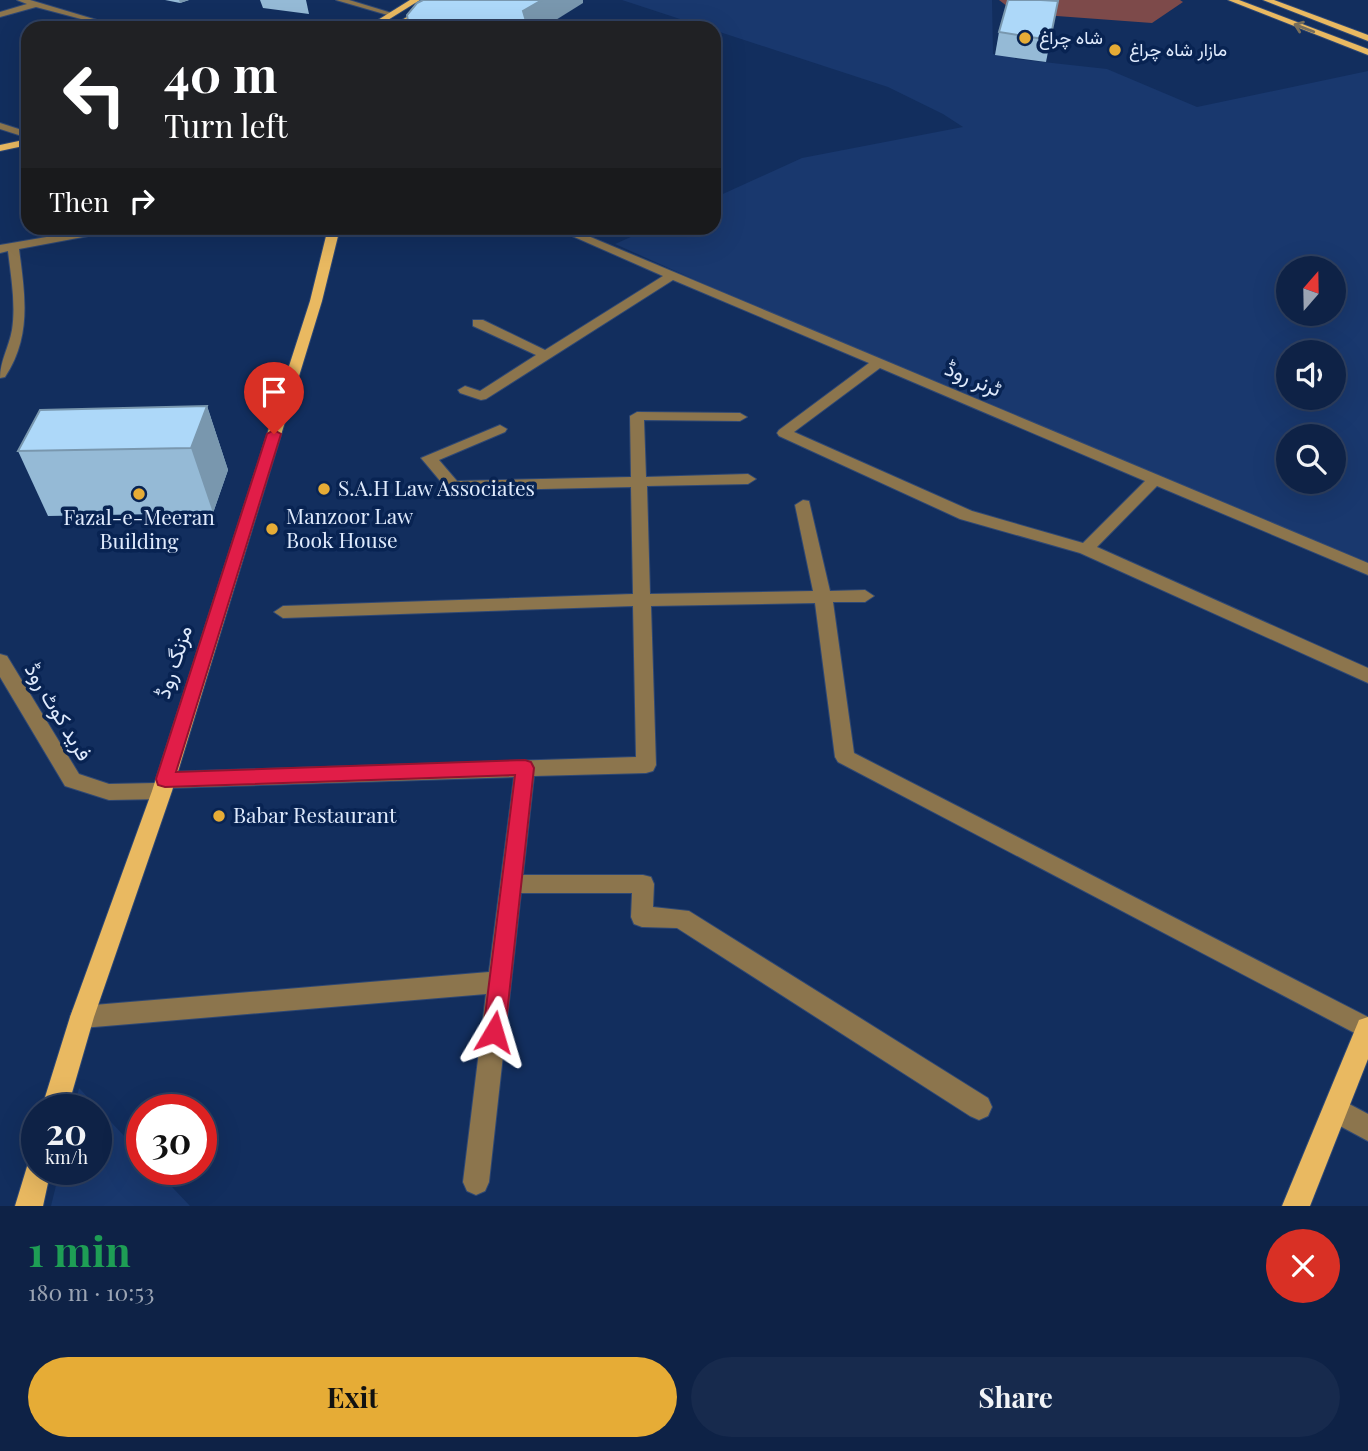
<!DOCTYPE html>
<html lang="en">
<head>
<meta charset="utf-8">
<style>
  body { margin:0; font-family:"Playfair Display",Vazirmatn,serif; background:#172a4d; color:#f1f3f6; height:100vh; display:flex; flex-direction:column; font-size:26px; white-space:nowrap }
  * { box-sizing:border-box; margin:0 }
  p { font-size:23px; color:#9ba4b3 }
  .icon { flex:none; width:38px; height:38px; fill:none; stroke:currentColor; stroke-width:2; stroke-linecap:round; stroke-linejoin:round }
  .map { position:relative; height:1206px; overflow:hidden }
  .drawer { display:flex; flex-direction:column; background:#0e2246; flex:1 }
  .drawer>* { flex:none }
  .hud { position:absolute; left:21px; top:21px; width:700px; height:214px; border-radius:21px; box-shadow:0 7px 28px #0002,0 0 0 2px #2e3f5f; background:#202124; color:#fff; overflow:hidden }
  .needle { width:46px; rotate:20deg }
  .tools { position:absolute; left:1276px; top:256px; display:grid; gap:14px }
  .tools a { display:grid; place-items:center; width:70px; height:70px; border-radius:50%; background:#0e2246; box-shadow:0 7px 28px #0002,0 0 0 2px #2e3f5f; font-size:35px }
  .speed { position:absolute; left:21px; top:1094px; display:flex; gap:14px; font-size:35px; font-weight:700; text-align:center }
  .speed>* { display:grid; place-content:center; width:91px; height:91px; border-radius:50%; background:#0e2246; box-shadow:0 7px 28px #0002,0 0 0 2px #2e3f5f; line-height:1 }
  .speed small { font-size:18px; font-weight:400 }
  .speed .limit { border:10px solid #d22; background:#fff; color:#111 }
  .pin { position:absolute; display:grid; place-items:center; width:60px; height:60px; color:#fff; margin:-72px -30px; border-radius:50% 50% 50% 0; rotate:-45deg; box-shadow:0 0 7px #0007 }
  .pin .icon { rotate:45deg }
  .me { position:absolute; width:77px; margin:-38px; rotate:7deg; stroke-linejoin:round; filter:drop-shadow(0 0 5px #0008) }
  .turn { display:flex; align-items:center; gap:24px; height:147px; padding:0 28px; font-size:32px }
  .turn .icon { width:91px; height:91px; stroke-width:2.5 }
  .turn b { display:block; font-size:49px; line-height:60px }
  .then { display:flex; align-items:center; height:66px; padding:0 28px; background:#0003; gap:14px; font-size:26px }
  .round { display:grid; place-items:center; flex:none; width:74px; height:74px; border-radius:37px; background:#172a4d }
  .overview { display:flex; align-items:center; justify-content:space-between; height:119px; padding:0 28px }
  h1 { font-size:42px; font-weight:700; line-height:52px; color:#1e9e55 }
  .cta { display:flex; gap:14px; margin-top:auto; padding:14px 28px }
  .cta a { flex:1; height:80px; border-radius:42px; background:#e6ac36; color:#111; font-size:28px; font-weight:700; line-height:80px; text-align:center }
  .cta a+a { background:#172a4d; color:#f1f3f6 }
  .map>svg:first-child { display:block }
</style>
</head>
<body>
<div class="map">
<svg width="1368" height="1206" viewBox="0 0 1368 1206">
  <rect width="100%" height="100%" fill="#122e5e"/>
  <g fill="#19386e" fill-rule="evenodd">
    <path d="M622 0H992L993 54 1015 56V59L1107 69 1197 107 1368 71V563L1155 479 879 362 615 244 651 228H714V198L802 158 963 127 943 114 888 87ZM1288 268H1334V313H1288ZM1288 352H1334V397H1288ZM1288 436H1334V481H1288Z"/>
    <polygon points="79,1088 142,1155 142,1169 155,1169 190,1206 51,1206 60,1169 96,1169 96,1110 74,1109"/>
  </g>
  <polygon fill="#7d4a4a" points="999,0 1180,0 1183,2 1152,23 1016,13"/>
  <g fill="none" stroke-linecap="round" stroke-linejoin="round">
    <g stroke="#2f4874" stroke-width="2">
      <g id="minor">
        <polygon points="17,0 30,0 97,20 81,28 70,28 85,20 36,7 0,17 0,12 27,4"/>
        <polygon points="336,0 349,0 395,14 391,16"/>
        <polygon points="0,123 28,132 28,138 0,129"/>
        <path d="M99 228H121L115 231 19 249C25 295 32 336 5 377L0 378C0 361 9 347 12 330 16 304 11 277 8 251L0 253V245Z"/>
        <path d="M554 228H569L1368 563V575L1157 486 1097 547 1368 668V683L1080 553 960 519 779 436 777 433 779 430 869 363 673 280 486 399 481 400 460 393 458 390 465 386 480 391 536 355 473 326V320H483L545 350 663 276ZM880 368 1145 481 1083 543 972 511 794 432Z"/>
        <polygon points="637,412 740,413 747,417 740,421 644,420 646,477 748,474 756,479 748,484 647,486 650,594 813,591 795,505 803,500 809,501 830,591 865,590 874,596 865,602 833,602 854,753 1368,1017 1368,1040 838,762 835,757 815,603 651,606 656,765 653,771 646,773 534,776 523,875 643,875 651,877 654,884 653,907 689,911 988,1098 992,1107 988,1116 979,1120 970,1116 677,928 642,927 634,924 631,917 632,893 521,893 489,1182 485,1191 476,1195 467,1191 463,1182 486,994 82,1028 73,1025 70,1017 73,1009 82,1006 489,972 514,777 171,788 169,797 162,799 109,800 65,786 0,677 0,654 7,656 79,774 109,784 156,783 158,774 165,772 636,757 633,606 283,618 274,612 283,606 633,594 631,487 453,491 447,489 421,458 500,425 507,429 505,432 439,460 457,481 631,477 630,416"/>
        <polygon points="1336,1097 1368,1114 1368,1141 1327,1119 1323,1110 1327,1101"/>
      </g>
    </g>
    <g stroke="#2f4874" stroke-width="2">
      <g id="major">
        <polygon points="410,0 420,0 375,28 365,28"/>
        <polygon points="434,0 444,0 399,28 389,28"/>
        <polygon points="1228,0 1239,0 1368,49 1368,55"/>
        <polygon points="1263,0 1274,0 1368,35 1368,41"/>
        <polygon points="28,139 28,145 0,151 0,145"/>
        <polygon points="328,228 340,228 322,301 172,791 94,1017 67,1110 41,1110 70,1017 152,791 310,301"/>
        <polygon points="1368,1017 1368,1059 1310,1206 1282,1206 1359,1020"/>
        <polygon points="37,1156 37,1169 51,1169 43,1206 15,1206 29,1160"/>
      </g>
    </g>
    <use href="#minor" fill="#8c754d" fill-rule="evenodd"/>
    <use href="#major" fill="#e9b961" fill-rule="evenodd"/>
  </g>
  <g fill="#95bad6">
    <polygon points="165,0 189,0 180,3"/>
    <polygon points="260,0 306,0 309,14 263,8"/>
    <polygon points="1058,1 1046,62 995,55 999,32"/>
    <polygon points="207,406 228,470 213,513 48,516 18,451"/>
  </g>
  <g fill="#7997ae">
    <polygon points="179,0 189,0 180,3"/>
    <polygon points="542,0 583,0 583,3 543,28 524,28 523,11"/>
    <polygon points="720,122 719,147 714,149 714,124"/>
    <polygon points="207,406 228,470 213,513 191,448"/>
  </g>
  <g fill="#add8f9" stroke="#7997ae" stroke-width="2">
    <polygon points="423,0 542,0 523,11 528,28 409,28 407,15 417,3"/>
    <polygon points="1008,0 1041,0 1058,1 1050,40 999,32"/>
    <polygon points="207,406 191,448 18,451 40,410"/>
  </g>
  <defs><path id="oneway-shaft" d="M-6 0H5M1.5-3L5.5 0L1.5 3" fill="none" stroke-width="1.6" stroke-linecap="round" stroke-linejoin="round" transform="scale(1.75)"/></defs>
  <use stroke="#786e5a" href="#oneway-shaft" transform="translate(1304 28) rotate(-159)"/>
  <polygon fill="#e11d48" stroke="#92132f" stroke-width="2" points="274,430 281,434 176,772 525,760 531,762 534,768 505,1032 501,1039 494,1042 486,1039 483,1032 515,775 165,787 158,785 156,779 267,434"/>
  <g fill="#e6ac36" stroke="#082352" stroke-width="2.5">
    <circle cx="1025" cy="38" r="7"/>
    <circle cx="1115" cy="50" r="7"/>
    <circle cx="324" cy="489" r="7"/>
    <circle cx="139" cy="494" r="7"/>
    <circle cx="272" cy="529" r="7"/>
    <circle cx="219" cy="816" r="7"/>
  </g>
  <g text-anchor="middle" stroke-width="7" stroke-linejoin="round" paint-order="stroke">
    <g font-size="18" fill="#dfeafc" stroke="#082352" text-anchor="start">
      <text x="1039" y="44">شاہ چراغ</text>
      <text x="1129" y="56">مازار شاہ چراغ</text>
    </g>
    <g font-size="21" fill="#dfeafc" stroke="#082352">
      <text transform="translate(973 379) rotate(23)" y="7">ٹرنر روڈ</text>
      <text transform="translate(174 662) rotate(-72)" y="7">مزنگ روڈ</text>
      <text transform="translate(58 712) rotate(59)" y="7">فرید کوٹ روڈ</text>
    </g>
    <g font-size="21" fill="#dfeafc" stroke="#082352" text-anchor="start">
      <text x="338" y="496">S.A.H Law Associates</text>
      <text x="286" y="524">Manzoor Law<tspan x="286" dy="24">Book House</tspan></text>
      <text x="139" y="525" text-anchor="middle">Fazal-e-Meeran<tspan x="139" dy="24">Building</tspan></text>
      <text x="233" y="823">Babar Restaurant</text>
    </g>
  </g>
</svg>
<div class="tools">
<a><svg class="needle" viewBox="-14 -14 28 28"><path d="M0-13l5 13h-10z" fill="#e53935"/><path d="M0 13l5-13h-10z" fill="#9ba4b3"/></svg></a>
<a><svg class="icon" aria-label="sound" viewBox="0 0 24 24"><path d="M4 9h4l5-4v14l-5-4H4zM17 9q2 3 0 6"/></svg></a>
<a><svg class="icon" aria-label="search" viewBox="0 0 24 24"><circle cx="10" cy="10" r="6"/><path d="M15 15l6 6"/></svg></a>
</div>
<div class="speed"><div>20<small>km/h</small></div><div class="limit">30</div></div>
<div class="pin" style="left:274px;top:434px;background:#d93025"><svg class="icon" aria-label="arrive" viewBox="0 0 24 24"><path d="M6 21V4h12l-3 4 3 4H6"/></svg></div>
<svg class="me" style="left:494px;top:1032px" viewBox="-20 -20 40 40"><path d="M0-17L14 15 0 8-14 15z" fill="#e11d48" stroke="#fff" stroke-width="4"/></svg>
<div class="hud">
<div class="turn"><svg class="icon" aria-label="left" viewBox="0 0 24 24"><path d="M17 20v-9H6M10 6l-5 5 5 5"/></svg><div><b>40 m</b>Turn left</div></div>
<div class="then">Then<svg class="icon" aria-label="right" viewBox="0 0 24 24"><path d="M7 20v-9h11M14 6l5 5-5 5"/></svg></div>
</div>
</div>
<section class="drawer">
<div class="overview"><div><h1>1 min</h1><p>180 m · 10:53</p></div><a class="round" style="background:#d93025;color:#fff"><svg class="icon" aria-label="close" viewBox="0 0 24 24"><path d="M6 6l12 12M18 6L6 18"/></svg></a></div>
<div class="cta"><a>Exit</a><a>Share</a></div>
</section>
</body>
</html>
